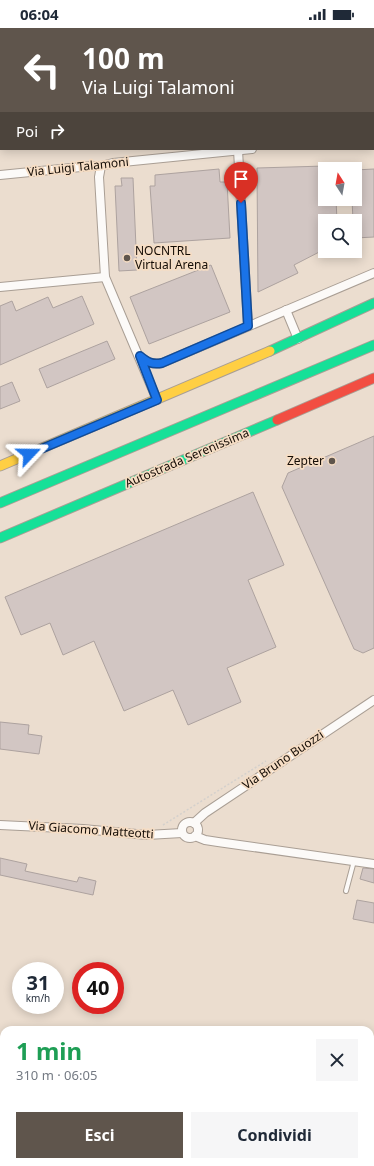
<!DOCTYPE html>
<html lang="it">
<head>
<meta charset="utf-8">
<style>
  body { margin:0; font-family:"Noto Sans",sans-serif; background:#f6f6f7; color:#1f2937; height:100vh; display:flex; flex-direction:column; font-size:15px; white-space:nowrap }
  * { box-sizing:border-box; margin:0 }
  p { font-size:13px; color:#747a83 }
  .icon { flex:none; width:22px; height:22px; fill:none; stroke:currentColor; stroke-width:2; stroke-linecap:round; stroke-linejoin:round }
  .map { position:relative; flex:1; overflow:hidden }
  .sheet { position:absolute; left:0px; top:998px; width:374px; height:140px; display:flex; flex-direction:column; background:#fff; border-radius:12px 12px 0 0; box-shadow:0 2px 10px #0003 }
  .sheet>* { flex:none }
  .hud { position:absolute; left:0px; top:0px; width:374px; height:122px; box-shadow:0 2px 10px #0003; background:#5f554c; color:#fff; overflow:hidden }
  .needle { width:26px; rotate:349deg }
  .fabs { position:absolute; left:318px; top:134px; display:grid; gap:8px }
  .fabs a { display:grid; place-items:center; width:44px; height:44px; border-radius:0px; background:#fff; box-shadow:0 2px 10px #0003; font-size:20px }
  .speed { position:absolute; left:12px; top:934px; display:flex; gap:8px; font-size:20px; font-weight:700; text-align:center }
  .speed>* { display:grid; place-content:center; width:52px; height:52px; border-radius:50%; background:#fff; box-shadow:0 2px 10px #0003; line-height:1 }
  .speed small { font-size:10px; font-weight:400 }
  .speed .limit { border:6px solid #d22; background:#fff; color:#111 }
  .pin { position:absolute; display:grid; place-items:center; width:34px; height:34px; color:#fff; margin:-41px -17px; border-radius:50% 50% 50% 0; rotate:-45deg; box-shadow:0 0 4px #0007 }
  .pin .icon { rotate:45deg }
  .me { position:absolute; width:44px; margin:-22px; rotate:67deg; stroke-linejoin:round; filter:drop-shadow(0 0 3px #0008) }
  .turn { display:flex; align-items:center; gap:14px; height:84px; padding:0 16px; font-size:18px }
  .turn .icon { width:52px; height:52px; stroke-width:2.5 }
  .turn b { display:block; font-size:28px; line-height:34px }
  .then { display:flex; align-items:center; height:38px; padding:0 16px; background:#0003; gap:8px; font-size:15px }
  .round { display:grid; place-items:center; flex:none; width:42px; height:42px; border-radius:0px; background:#f6f6f7 }
  .headline { display:flex; align-items:center; justify-content:space-between; height:68px; padding:0 16px }
  h1 { font-size:24px; font-weight:700; line-height:30px; color:#1e9e55 }
  .action { display:flex; gap:8px; margin-top:auto; padding:8px 16px }
  .action a { flex:1; height:46px; border-radius:0px; background:#5f554c; color:#fff; font-size:16px; font-weight:700; line-height:46px; text-align:center }
  .action a+a { background:#f6f6f7; color:#1f2937 }
  .status { display:flex; justify-content:space-between; align-items:center; height:28px; padding:0 20px; background:#fff; direction:ltr }
  .status svg { height:11px; fill:currentColor }
  .map>svg:first-child { display:block }
</style>
</head>
<body>
<div class="status"><b>06:04</b><svg viewBox="0 0 49 12"><path d="M0 12V9h3v3zM5 12V6h3v6zM10 12V3h3v9zM15 12V0h3v12zM26 1h20v11H26zM47 4h2v5h-2z"/></svg></div>
<div class="map">
<svg width="374" height="1138" viewBox="0 0 374 1138">
  <rect width="100%" height="100%" fill="#ebddcf"/>
  <g fill="#d2c6c3" stroke="#ada29f">
    <polygon points="325,138 325,171 336,171 337,193 325,193 325,221 294,237 298,245 258,264 257,140"/>
    <polygon points="219,141 220,154 227,154 230,210 154,215 150,158 155,158 155,147"/>
    <polygon points="374,141 374,209 355,210 355,193 353,193 352,171 355,171 355,142"/>
    <polygon points="121,150 133,150 137,242 119,243 115,158 122,158"/>
    <polygon points="211,237 230,284 149,316 130,269"/>
    <polygon points="82,268 94,296 0,337 0,278 12,273 16,283 48,269 53,280"/>
    <polygon points="107,313 115,331 47,360 39,341"/>
    <polygon points="12,354 20,373 0,381 0,359"/>
    <polygon points="374,408 374,620 363,625 354,621 282,459 288,445"/>
    <polygon points="253,464 284,537 248,552 276,619 227,640 241,674 188,697 173,662 124,683 94,613 63,627 50,595 21,607 5,569"/>
    <polygon points="0,694 29,697 28,706 42,708 39,726 0,721"/>
    <polygon points="0,830 27,836 25,843 77,854 79,849 96,853 93,867 0,847"/>
    <polygon points="363,840 374,841 374,855 360,851"/>
    <polygon points="357,872 374,875 374,895 353,891"/>
  </g>
  <g fill="none" stroke-linecap="round" stroke-linejoin="round">
    <g stroke="#a99e94" stroke-width="6">
      <polyline id="lane" points="346,863 354,833"/>
    </g>
    <g stroke="#a99e94" stroke-width="10">
      <g id="street">
        <polyline points="337,0 337,1"/>
        <polyline points="373,116 374,116"/>
        <polyline points="238,122 248,298"/>
        <polyline points="101,138 99,149 105,249 157,372"/>
        <polyline points="0,147 91,138 101,138 113,135 252,121"/>
        <polyline points="0,259 105,249"/>
        <polyline points="286,282 298,311"/>
        <path d="M139 328C147 334 152 337 162 335L374 245"/>
        <circle cx="190" cy="802" r="8"/>
        <polyline points="194,795 205,785 374,672"/>
        <polyline points="0,797 83,801 147,807 182,805"/>
        <polyline points="195,808 205,812 218,814 374,836"/>
      </g>
    </g>
    <g stroke="#a99e94" stroke-width="11">
      <g id="fast">
        <polyline points="270,323 374,275"/>
        <polyline points="0,475 374,317"/>
        <polyline points="0,510 277,392"/>
      </g>
    </g>
    <g stroke="#a99e94" stroke-width="11">
      <polyline id="slow" points="0,438 270,323"/>
    </g>
    <g stroke="#a99e94" stroke-width="11">
      <polyline id="jam" points="277,392 374,350"/>
    </g>
    <polyline stroke="#d4d0cc" stroke-width="1.5" stroke-dasharray="2 2" stroke-linecap="butt" points="163,797 266,733"/>
    <use href="#lane" stroke="#fcfaf8" stroke-width="4"/>
    <use href="#street" stroke="#fcfaf8" stroke-width="8"/>
    <use href="#fast" stroke="#16e098" stroke-width="9"/>
    <use href="#slow" stroke="#ffcf43" stroke-width="9"/>
    <use href="#jam" stroke="#f24e42" stroke-width="9"/>
  </g>
  <g fill="none" stroke-linecap="round" stroke-linejoin="round">
    <g stroke="#114b97" stroke-width="10">
      <path id="route" d="M29 426 157 372 140 328C147 334 152 337 162 335L248 298 241 175"/>
    </g>
    <use href="#route" stroke="#1a73e8" stroke-width="7"/>
  </g>
  <g fill="#5f554c" stroke="#f6ddc4" stroke-width="1.5">
    <circle cx="127" cy="230" r="4"/>
    <circle cx="332" cy="433" r="4"/>
  </g>
  <g text-anchor="middle" stroke-width="3.5" stroke-linejoin="round" paint-order="stroke">
    <g font-size="12" fill="#140c05" stroke="#f6ddc4">
      <text transform="translate(78 139) rotate(-6)" y="4">Via Luigi Talamoni</text>
      <text transform="translate(187 430) rotate(-23)" y="4">Autostrada Serenissima</text>
      <text transform="translate(283 732) rotate(-34)" y="4">Via Bruno Buozzi</text>
      <text transform="translate(91 802) rotate(4)" y="4">Via Giacomo Matteotti</text>
    </g>
    <g font-size="12" fill="#140c05" stroke="#f6ddc4" text-anchor="start">
      <text x="135" y="227">NOCNTRL<tspan x="135" dy="14">Virtual Arena</tspan></text>
      <text x="324" y="437" text-anchor="end">Zepter</text>
    </g>
  </g>
</svg>
<div class="fabs">
<a><svg class="needle" viewBox="-14 -14 28 28"><path d="M0-13l5 13h-10z" fill="#e53935"/><path d="M0 13l5-13h-10z" fill="#747a83"/></svg></a>
<a><svg class="icon" aria-label="search" viewBox="0 0 24 24"><circle cx="10" cy="10" r="6"/><path d="M15 15l6 6"/></svg></a>
</div>
<div class="speed"><div>31<small>km/h</small></div><div class="limit">40</div></div>
<div class="pin" style="left:241px;top:175px;background:#d93025"><svg class="icon" aria-label="arrive" viewBox="0 0 24 24"><path d="M6 21V4h12l-3 4 3 4H6"/></svg></div>
<svg class="me" style="left:29px;top:426px" viewBox="-20 -20 40 40"><path d="M0-17L14 15 0 8-14 15z" fill="#1a73e8" stroke="#fff" stroke-width="4"/></svg>
<div class="hud">
<div class="turn"><svg class="icon" aria-label="left" viewBox="0 0 24 24"><path d="M17 20v-9H6M10 6l-5 5 5 5"/></svg><div><b>100 m</b>Via Luigi Talamoni</div></div>
<div class="then">Poi<svg class="icon" aria-label="right" viewBox="0 0 24 24"><path d="M7 20v-9h11M14 6l5 5-5 5"/></svg></div>
</div>
<section class="sheet">
<div class="headline"><div><h1>1 min</h1><p>310 m · 06:05</p></div><a class="round"><svg class="icon" aria-label="close" viewBox="0 0 24 24"><path d="M6 6l12 12M18 6L6 18"/></svg></a></div>
<div class="action"><a>Esci</a><a>Condividi</a></div>
</section>
</div>
</body>
</html>
